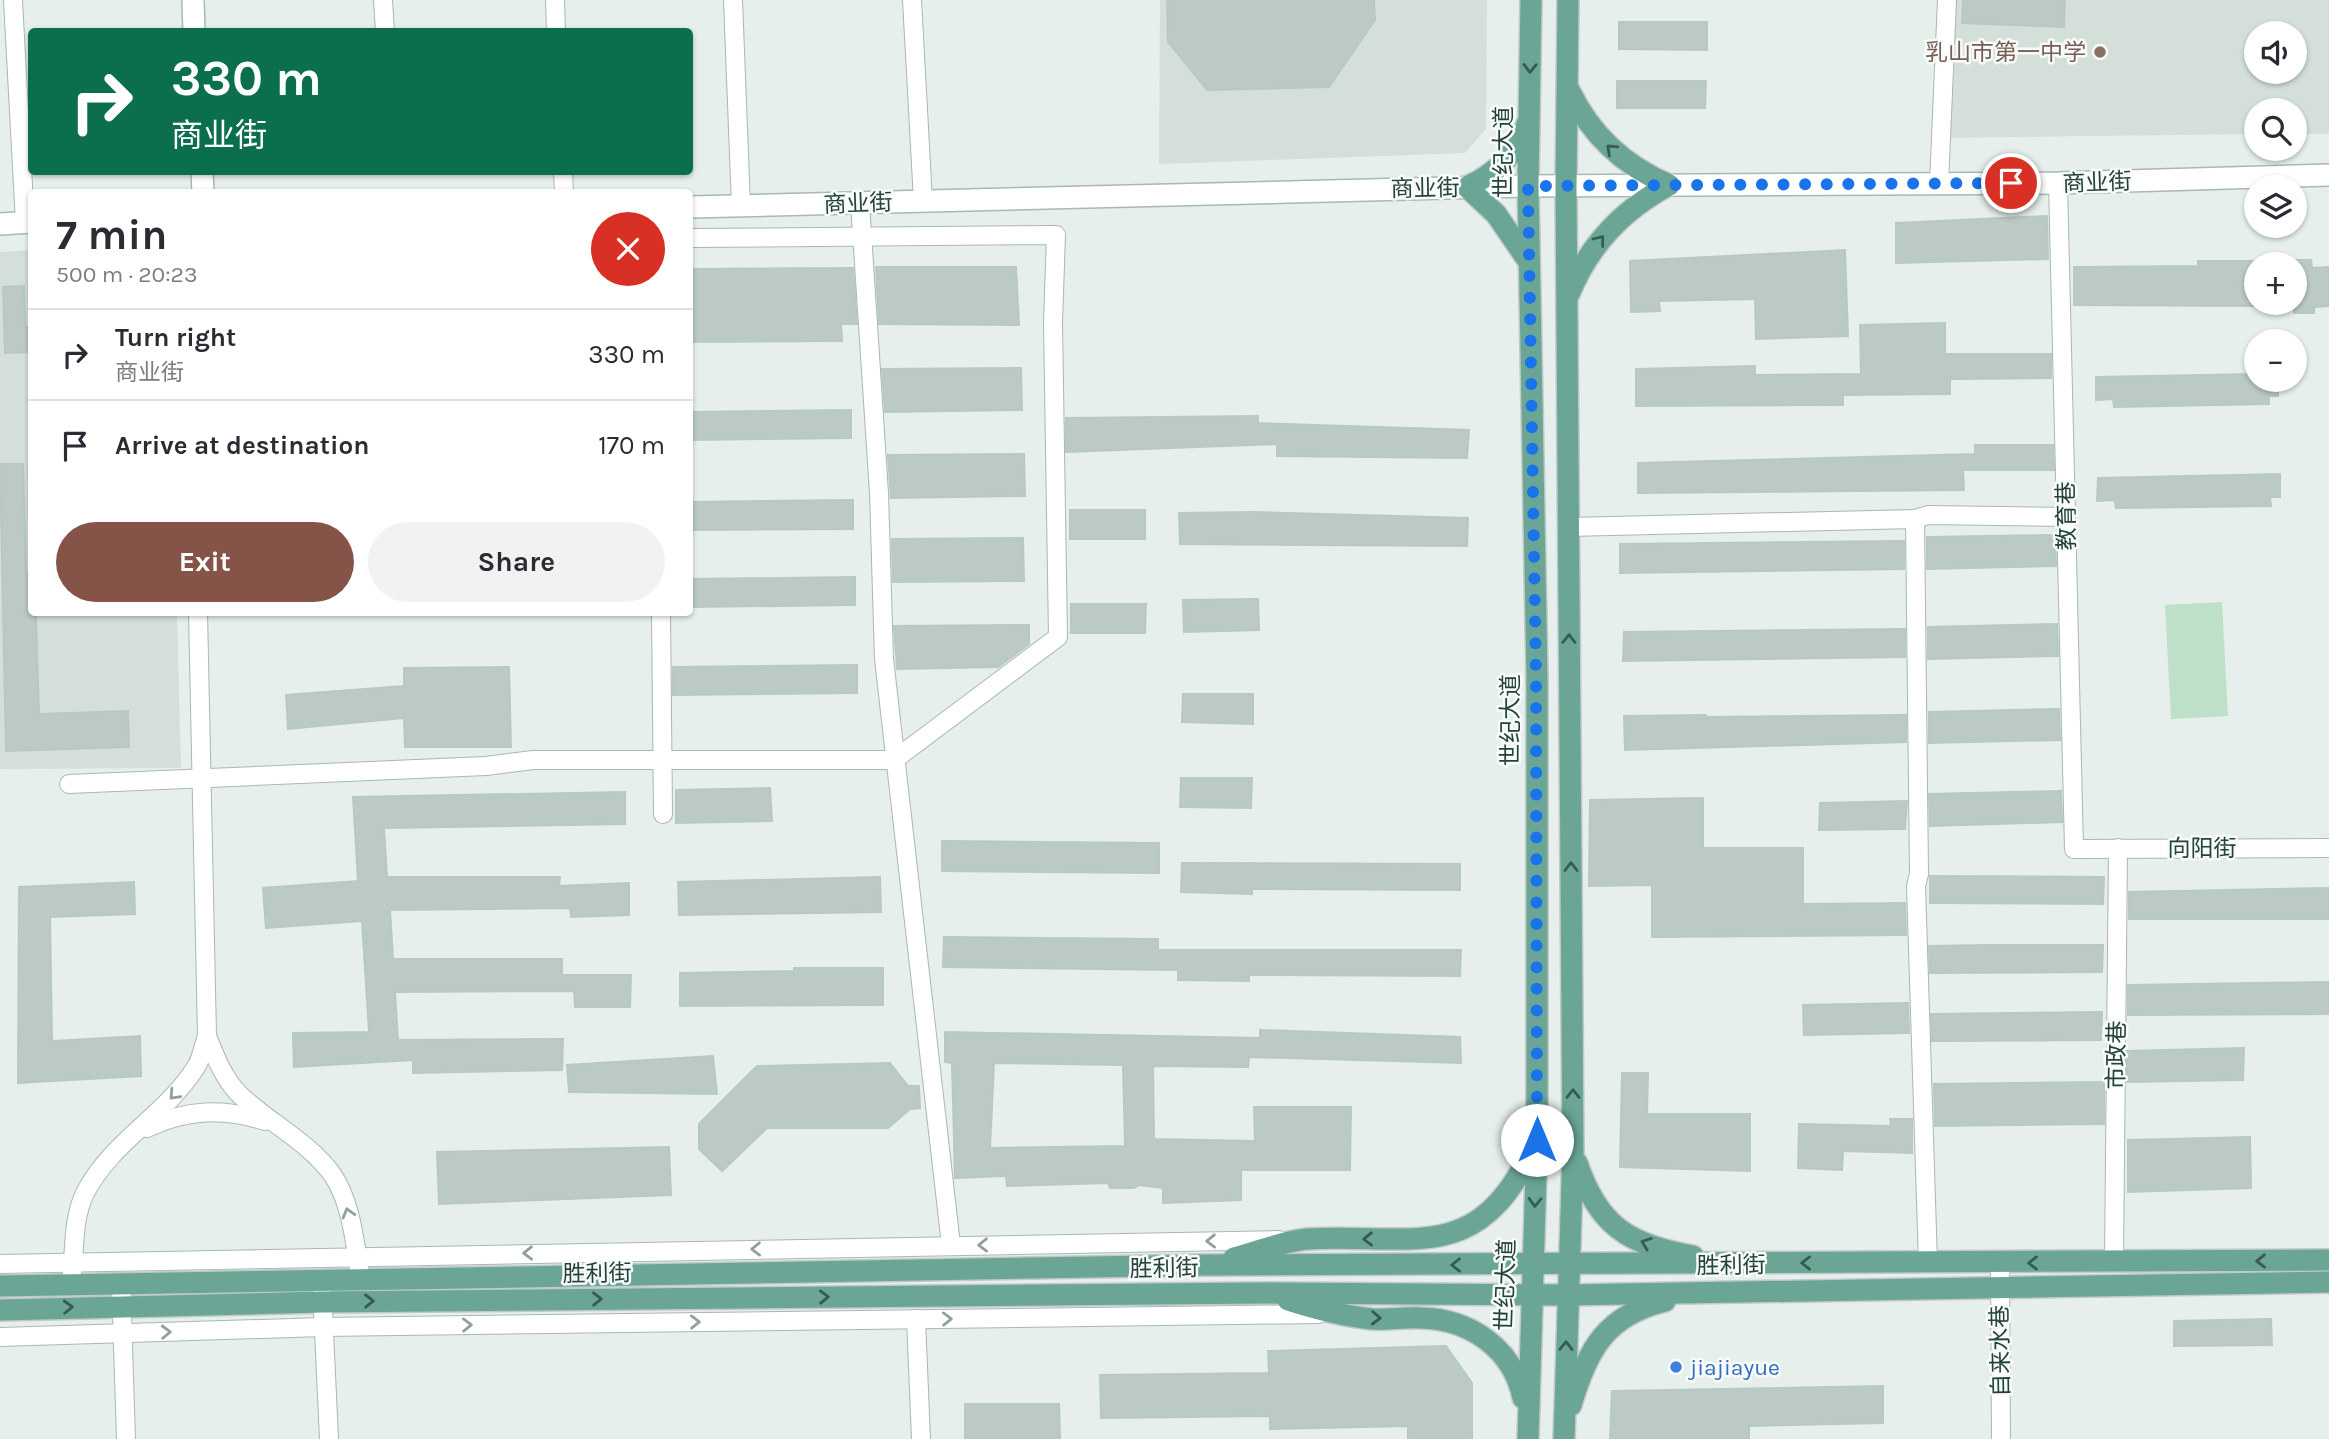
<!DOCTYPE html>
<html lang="en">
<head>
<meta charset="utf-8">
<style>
  body { margin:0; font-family:Karla,"Noto Sans SC",sans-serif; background:#f2f2f3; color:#2b2b33; height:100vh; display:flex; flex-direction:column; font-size:26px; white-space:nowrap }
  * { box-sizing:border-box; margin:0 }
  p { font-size:23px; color:#7c7c81 }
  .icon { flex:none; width:38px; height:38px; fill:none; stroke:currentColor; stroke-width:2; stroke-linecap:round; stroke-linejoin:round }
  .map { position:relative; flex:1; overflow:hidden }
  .side { position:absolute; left:28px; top:189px; width:665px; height:427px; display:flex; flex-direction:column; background:#fff; border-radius:7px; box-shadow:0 2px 5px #0004 }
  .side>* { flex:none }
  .banner { position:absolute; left:28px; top:28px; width:665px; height:147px; border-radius:7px; box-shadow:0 2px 5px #0004; background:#0b6e4f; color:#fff; overflow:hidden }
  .controls { position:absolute; left:2244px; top:21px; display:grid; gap:14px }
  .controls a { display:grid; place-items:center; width:63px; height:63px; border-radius:50%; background:#fff; box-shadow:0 2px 5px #0004; font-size:35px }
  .pin { position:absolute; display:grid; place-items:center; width:60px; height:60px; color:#fff; margin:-30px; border:4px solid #fff; border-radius:50%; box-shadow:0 2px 7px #0007 }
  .me { position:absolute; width:77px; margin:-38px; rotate:0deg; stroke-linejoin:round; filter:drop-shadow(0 0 5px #0008) }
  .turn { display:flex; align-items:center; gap:24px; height:147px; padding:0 28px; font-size:32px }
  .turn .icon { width:91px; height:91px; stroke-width:2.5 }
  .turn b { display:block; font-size:49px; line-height:60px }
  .round { display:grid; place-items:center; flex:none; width:74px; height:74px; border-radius:37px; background:#f2f2f3 }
  .summary { display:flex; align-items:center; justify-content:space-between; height:119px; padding:0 28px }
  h1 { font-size:42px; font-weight:700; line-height:52px }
  .action { display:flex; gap:14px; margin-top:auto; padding:14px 28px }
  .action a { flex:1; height:80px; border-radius:42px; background:#855347; color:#fff; font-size:28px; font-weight:700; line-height:80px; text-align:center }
  .action a+a { background:#f2f2f3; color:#2b2b33 }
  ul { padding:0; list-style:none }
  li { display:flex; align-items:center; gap:21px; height:91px; padding:0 28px; border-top:2px solid #e1e1e2 }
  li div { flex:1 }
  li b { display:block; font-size:26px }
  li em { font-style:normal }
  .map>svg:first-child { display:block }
</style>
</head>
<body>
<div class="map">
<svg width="2329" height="1439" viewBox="0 0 2329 1439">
  <rect width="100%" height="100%" fill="#e6efeb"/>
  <g fill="#d4dfda" fill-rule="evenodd">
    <polygon points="1160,0 1487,0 1486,129 1465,153 1159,164"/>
    <path d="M1948 0H2329V134H2294V110H2256V134L1940 138ZM2256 33H2294V72H2256Z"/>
    <polygon points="31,250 32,612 177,613 181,768 0,769 0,252"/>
  </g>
  <polygon fill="#bfe0c8" points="2222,602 2228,716 2171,719 2165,605"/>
  <g fill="#bbcac4" stroke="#b8c9c2" stroke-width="2" fill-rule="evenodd">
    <polygon points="1167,0 1374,0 1375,20 1329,87 1207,90 1168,42"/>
    <polygon points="1963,0 2065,0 2064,27 1962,23"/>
    <polygon points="1619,22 1707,22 1707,50 1619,49"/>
    <polygon points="1617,81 1706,81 1705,108 1617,108"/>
    <polygon points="2047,216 2048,259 1896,263 1896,223"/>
    <polygon points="1845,250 1848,336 1756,339 1755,299 1659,301 1660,311 1631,312 1630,261"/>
    <polygon points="2294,260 2311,260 2312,268 2329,267 2329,306 2314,307 2314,313 2294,313"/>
    <polygon points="2198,261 2256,261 2256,306 2074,305 2074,267 2198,266"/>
    <polygon points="876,267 1016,267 1019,325 879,324"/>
    <polygon points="853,268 857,324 841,324 842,341 690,342 690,269"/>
    <polygon points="24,286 25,327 32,327 32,352 5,353 3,287"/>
    <polygon points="1945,323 1945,354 2051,354 2051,378 1950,379 1950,394 1843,395 1843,405 1636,406 1636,369 1755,366 1755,375 1861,374 1860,325"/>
    <polygon points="1021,368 1022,410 885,412 882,369"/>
    <polygon points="2256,374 2256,380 2278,380 2278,396 2269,396 2269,404 2114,407 2113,399 2096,400 2096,377"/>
    <polygon points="851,410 851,438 690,440 690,412"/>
    <polygon points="1258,416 1258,423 1469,430 1467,458 1277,456 1277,444 1066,452 1066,418"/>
    <polygon points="1975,445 2053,445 2054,470 1963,470 1964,490 1638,493 1638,463 1975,454"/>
    <polygon points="1024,454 1025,496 891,498 888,455"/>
    <polygon points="0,464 23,464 26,573 32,573 32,617 36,617 39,714 128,711 129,747 6,751"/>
    <polygon points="2280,474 2280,497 2270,497 2271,506 2116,508 2115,500 2097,501 2098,478"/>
    <polygon points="853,500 853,529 690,530 690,502"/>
    <rect x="1070" y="510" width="75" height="29"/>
    <polygon points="1254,512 1468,518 1467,546 1180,544 1179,513"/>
    <polygon points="2055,535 2056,566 1927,569 1927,537"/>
    <polygon points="1023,538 1024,581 893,582 892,539"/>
    <polygon points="1904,541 1904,569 1620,573 1620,544"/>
    <polygon points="855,577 855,605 690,607 690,579"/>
    <polygon points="1258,599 1259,630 1184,632 1183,600"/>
    <polygon points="1071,604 1146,604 1145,633 1071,633"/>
    <polygon points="2057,624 2058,656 1928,659 1928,627"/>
    <polygon points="1029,625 1029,644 998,667 897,669 894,626"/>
    <polygon points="1905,629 1905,657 1623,661 1624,632"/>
    <polygon points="857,665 857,693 673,695 673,667"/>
    <polygon points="509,667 511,747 405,747 404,718 288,729 286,695 404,686 404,668"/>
    <polygon points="1183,694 1253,694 1253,724 1182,722"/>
    <polygon points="2059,709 2060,740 1929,743 1929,712"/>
    <polygon points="1706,715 1706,717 1906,715 1906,742 1625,750 1624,716"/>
    <polygon points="1181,778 1252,778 1251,808 1180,807"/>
    <polygon points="770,788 772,821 676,823 676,790"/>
    <polygon points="2061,791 2062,822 1930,826 1929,794"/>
    <polygon points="625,792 625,824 384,828 387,877 560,877 559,886 629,883 629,915 571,917 570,908 390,910 393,959 562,959 562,975 631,975 630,1007 575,1007 574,991 395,992 398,1040 563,1039 562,1070 413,1073 413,1060 294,1067 293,1033 369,1032 362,921 266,928 263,888 358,881 353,797"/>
    <polygon points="1703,798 1703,848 1803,848 1803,904 1905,903 1906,935 1652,937 1652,885 1589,886 1590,800"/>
    <polygon points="1907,801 1905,829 1819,830 1820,803"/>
    <polygon points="942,841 1159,843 1159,873 942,871"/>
    <polygon points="1182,863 1460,864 1460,890 1252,889 1252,894 1181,892"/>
    <polygon points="1930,876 2104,877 2103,904 1930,903"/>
    <polygon points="880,877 881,912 679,915 678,882"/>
    <polygon points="134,882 135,914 50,917 52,1041 140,1036 141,1076 18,1083 19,887"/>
    <polygon points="2329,888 2329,919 2129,919 2129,892"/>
    <polygon points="944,937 1158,939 1158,950 1461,950 1460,976 1249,975 1249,981 1178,980 1178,970 943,967"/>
    <polygon points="1987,945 2103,945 2102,972 1930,973 1929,946"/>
    <polygon points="794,968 883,968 883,1005 680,1006 680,973 794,971"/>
    <polygon points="2329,982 2329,1014 2128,1015 2128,985"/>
    <polygon points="1908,1003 1909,1033 1804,1035 1803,1005"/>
    <polygon points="2102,1012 2101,1040 1932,1041 1931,1014"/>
    <path d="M1260 1030 1460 1037 1461 1063 1249 1057 1248 1067 1153 1066 1154 1139 1255 1141 1254 1107H1351L1350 1170H1241V1200L1163 1203V1188L1139 1185 1134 1188H1110L1108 1183 1007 1186 1006 1176 955 1178 952 1063 945 1062V1032L1260 1038ZM994 1063 1123 1065 1125 1146 990 1148Z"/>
    <polygon points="2244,1048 2243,1080 2127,1082 2127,1051"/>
    <polygon points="713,1056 717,1094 569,1092 567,1065"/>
    <polygon points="890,1063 908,1086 919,1086 920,1108 910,1109 888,1128 767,1128 722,1171 699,1149 699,1124 757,1066"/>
    <polygon points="1622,1073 1648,1073 1647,1114 1750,1114 1750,1171 1620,1167"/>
    <polygon points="2104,1082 2104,1124 1935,1126 1934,1084"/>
    <polygon points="1890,1119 1912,1119 1912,1153 1843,1151 1842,1170 1798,1168 1799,1124 1891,1126"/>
    <polygon points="2250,1137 2251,1188 2128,1192 2128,1140"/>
    <polygon points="669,1147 671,1195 439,1204 437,1152"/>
    <polygon points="2271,1319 2272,1345 2174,1346 2174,1321"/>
    <polygon points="1446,1346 1472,1383 1472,1439 1408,1439 1408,1426 1270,1429 1270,1416 1101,1418 1100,1375 1269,1373 1268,1351"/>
    <polygon points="1883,1386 1883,1423 1749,1426 1749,1439 1610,1439 1612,1391"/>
    <polygon points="965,1404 1059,1404 1060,1439 965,1439"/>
  </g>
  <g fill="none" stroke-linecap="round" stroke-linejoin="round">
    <g stroke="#a8b8b2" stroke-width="20">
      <g id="minor">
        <polyline points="13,0 25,223"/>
        <polyline points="383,0 385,32"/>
        <polyline points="555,0 556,32"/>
        <polyline points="733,0 741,206"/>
        <polyline points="912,0 923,201"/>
        <polyline points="563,172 564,192"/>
        <polyline points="2058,183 2074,849 2329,848"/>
        <polyline points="1939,184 1947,0"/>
        <polyline points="860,203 879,493 884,659 951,1245"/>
        <polyline points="1915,519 1919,874 1916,886 1928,1263"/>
        <polyline points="1568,527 1915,519 1928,515 2066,517"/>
        <polyline points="661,612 663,814"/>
        <polyline points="69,784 486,766 533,760 894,760 1058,637 1053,323 1056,235 690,238"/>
        <path d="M207 1036C215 1056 223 1077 238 1093 267 1122 307 1140 332 1174 350 1200 354 1236 359 1267"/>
        <path d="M147 1128C187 1109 223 1108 265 1121"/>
        <polyline points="2114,1262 2118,848"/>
        <polyline points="2000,1263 2001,1439"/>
        <polyline points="0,1264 1279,1240"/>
        <path d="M72 1272C75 1245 73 1218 85 1193 112 1141 165 1116 196 1067 202 1058 203 1046 207 1036L198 612"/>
        <polyline points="121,1283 126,1439"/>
        <polyline points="322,1289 329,1439"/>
        <polyline points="916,1319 921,1439"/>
        <polyline points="0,1337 323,1327 1319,1314"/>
      </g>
    </g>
    <g stroke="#a8b8b2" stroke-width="24">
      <g id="tertiary">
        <polyline points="193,0 194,32"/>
        <polyline points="202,172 203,192"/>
        <polyline points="690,207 1528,186 2058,183 2329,175"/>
        <polyline points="0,224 32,222"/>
      </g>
    </g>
    <g stroke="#c2cac8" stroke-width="24">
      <g id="primary">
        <path d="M1569 90C1591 135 1623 165 1669 185"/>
        <path d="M1527 124C1517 154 1495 174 1467 187L1496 214 1529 262"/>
        <path d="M1569 294C1589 245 1622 210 1669 185"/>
        <path d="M1577 1163C1598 1226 1629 1245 1693 1256"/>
        <path d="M1234 1258C1257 1252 1283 1241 1307 1239 1414 1233 1477 1267 1533 1148"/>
        <polyline points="0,1286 1207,1265 2329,1260"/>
        <path d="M1288 1300C1316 1309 1343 1316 1372 1319 1388 1320 1405 1317 1421 1318 1469 1319 1513 1348 1523 1398"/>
        <polyline points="0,1310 322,1302 1262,1293 1567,1295 2329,1282"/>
        <path d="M1571 1405C1587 1350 1606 1315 1665 1301"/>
        <polyline points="1528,1439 1537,1140 1537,677 1528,186 1531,0"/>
        <polyline points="1564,1439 1573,1151 1566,187 1568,0"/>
      </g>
    </g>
    <use href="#minor" stroke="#fff" stroke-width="18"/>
    <use href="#tertiary" stroke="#fff" stroke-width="21"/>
    <use href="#primary" stroke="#6aa596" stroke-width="21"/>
  </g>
  <defs><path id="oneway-chevron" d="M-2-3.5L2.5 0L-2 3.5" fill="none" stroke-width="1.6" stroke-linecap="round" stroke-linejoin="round" transform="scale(1.75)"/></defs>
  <g stroke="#365b51">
    <use href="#oneway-chevron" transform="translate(1530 68) rotate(91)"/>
    <use href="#oneway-chevron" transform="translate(1611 149) rotate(-137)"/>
    <use href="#oneway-chevron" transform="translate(1600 240) rotate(-52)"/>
    <use href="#oneway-chevron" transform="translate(1569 639) rotate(-90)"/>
    <use href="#oneway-chevron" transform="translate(1571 867) rotate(-90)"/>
    <use href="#oneway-chevron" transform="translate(1573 1094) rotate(-90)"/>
    <use href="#oneway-chevron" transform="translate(1535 1202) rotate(92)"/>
    <use href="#oneway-chevron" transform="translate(1368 1239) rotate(179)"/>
    <use href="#oneway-chevron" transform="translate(1646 1243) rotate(-160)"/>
    <use href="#oneway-chevron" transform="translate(2261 1261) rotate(179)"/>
    <use href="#oneway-chevron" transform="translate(1806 1263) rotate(180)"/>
    <use href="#oneway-chevron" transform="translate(2033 1263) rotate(180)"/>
    <use href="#oneway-chevron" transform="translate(1456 1265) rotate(180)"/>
    <use href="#oneway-chevron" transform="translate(824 1297) rotate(-1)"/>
    <use href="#oneway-chevron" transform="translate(597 1299) rotate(-1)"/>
    <use href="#oneway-chevron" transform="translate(369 1301) rotate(-1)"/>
    <use href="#oneway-chevron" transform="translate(68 1307) rotate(-2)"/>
    <use href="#oneway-chevron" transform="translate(1376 1318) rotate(2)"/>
    <use href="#oneway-chevron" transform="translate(1566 1346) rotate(-89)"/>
  </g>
  <g stroke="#92a09c">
    <use href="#oneway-chevron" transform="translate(174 1095) rotate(133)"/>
    <use href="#oneway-chevron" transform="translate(348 1213) rotate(-106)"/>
    <use href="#oneway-chevron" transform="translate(1211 1241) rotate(179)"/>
    <use href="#oneway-chevron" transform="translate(983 1245) rotate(179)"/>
    <use href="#oneway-chevron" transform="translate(756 1249) rotate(179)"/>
    <use href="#oneway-chevron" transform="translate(528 1253) rotate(179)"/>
    <use href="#oneway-chevron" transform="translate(947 1319) rotate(-1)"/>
    <use href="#oneway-chevron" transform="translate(695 1322) rotate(-1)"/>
    <use href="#oneway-chevron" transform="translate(467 1325) rotate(-1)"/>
    <use href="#oneway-chevron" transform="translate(166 1332) rotate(-2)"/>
  </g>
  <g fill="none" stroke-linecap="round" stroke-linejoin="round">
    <polyline stroke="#1a73e8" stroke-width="12" stroke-dasharray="0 21.6" points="1537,1140 1536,677 1528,186 2011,183"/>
  </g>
  <circle fill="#8d6e63" stroke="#f7fbf9" stroke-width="2.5" cx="2100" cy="52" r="7"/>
  <circle fill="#3f7fe0" stroke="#f7fbf9" stroke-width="2.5" cx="1676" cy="1367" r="7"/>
  <g text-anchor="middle" stroke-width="5" stroke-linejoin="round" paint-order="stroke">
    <g font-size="23" fill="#785e54" stroke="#f7fbf9" text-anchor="end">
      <text x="2086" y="60">乳山市第一中学</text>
    </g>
    <g font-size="23" fill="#24423a" stroke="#f7fbf9">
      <text transform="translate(1503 152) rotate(-90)" y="8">世纪大道</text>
      <text transform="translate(2097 182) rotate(-2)" y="8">商业街</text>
      <text transform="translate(1425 188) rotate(-1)" y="8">商业街</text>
      <text transform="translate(858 203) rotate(-2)" y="8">商业街</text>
      <text transform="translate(2066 516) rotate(-91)" y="8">教育巷</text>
      <text transform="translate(1510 720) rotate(-90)" y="8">世纪大道</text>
      <text x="2202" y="856">向阳街</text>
      <text transform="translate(2116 1055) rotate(-89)" y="8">市政巷</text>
      <text transform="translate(1731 1265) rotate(-1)" y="8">胜利街</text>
      <text transform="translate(1164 1268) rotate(-1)" y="8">胜利街</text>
      <text transform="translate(597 1273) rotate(-1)" y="8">胜利街</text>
      <text transform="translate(1505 1285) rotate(-88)" y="8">世纪大道</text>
      <text transform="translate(2000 1351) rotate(-91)" y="8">自来水巷</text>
    </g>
    <g font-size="23" fill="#366cbe" stroke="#f7fbf9" text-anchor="start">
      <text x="1690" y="1375">jiajiayue</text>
    </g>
  </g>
</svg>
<div class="controls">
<a><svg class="icon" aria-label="sound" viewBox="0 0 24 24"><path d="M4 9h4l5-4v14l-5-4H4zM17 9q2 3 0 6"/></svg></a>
<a><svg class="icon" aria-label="search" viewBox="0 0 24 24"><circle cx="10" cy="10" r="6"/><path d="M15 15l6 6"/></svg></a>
<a><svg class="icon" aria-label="layers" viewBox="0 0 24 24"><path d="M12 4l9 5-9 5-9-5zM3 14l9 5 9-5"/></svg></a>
<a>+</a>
<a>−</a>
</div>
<div class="pin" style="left:2011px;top:183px;background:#d93025"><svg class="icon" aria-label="arrive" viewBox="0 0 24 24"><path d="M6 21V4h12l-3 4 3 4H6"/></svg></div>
<svg class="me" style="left:1537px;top:1140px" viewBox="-20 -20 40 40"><circle r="19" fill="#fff"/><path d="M0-13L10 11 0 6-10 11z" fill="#1a73e8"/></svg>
<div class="banner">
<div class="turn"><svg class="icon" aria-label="right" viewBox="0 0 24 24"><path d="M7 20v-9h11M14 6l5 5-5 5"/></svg><div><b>330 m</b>商业街</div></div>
</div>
<section class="side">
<div class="summary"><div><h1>7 min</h1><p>500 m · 20:23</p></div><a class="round" style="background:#d93025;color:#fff"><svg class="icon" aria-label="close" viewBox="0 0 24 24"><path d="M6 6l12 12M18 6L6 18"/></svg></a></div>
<ul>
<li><svg class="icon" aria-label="right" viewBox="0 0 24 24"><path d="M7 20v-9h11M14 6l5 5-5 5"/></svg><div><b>Turn right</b><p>商业街</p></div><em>330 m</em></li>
<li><svg class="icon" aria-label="arrive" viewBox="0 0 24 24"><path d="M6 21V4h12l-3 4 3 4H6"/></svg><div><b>Arrive at destination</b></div><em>170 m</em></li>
</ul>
<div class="action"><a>Exit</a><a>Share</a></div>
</section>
</div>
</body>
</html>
